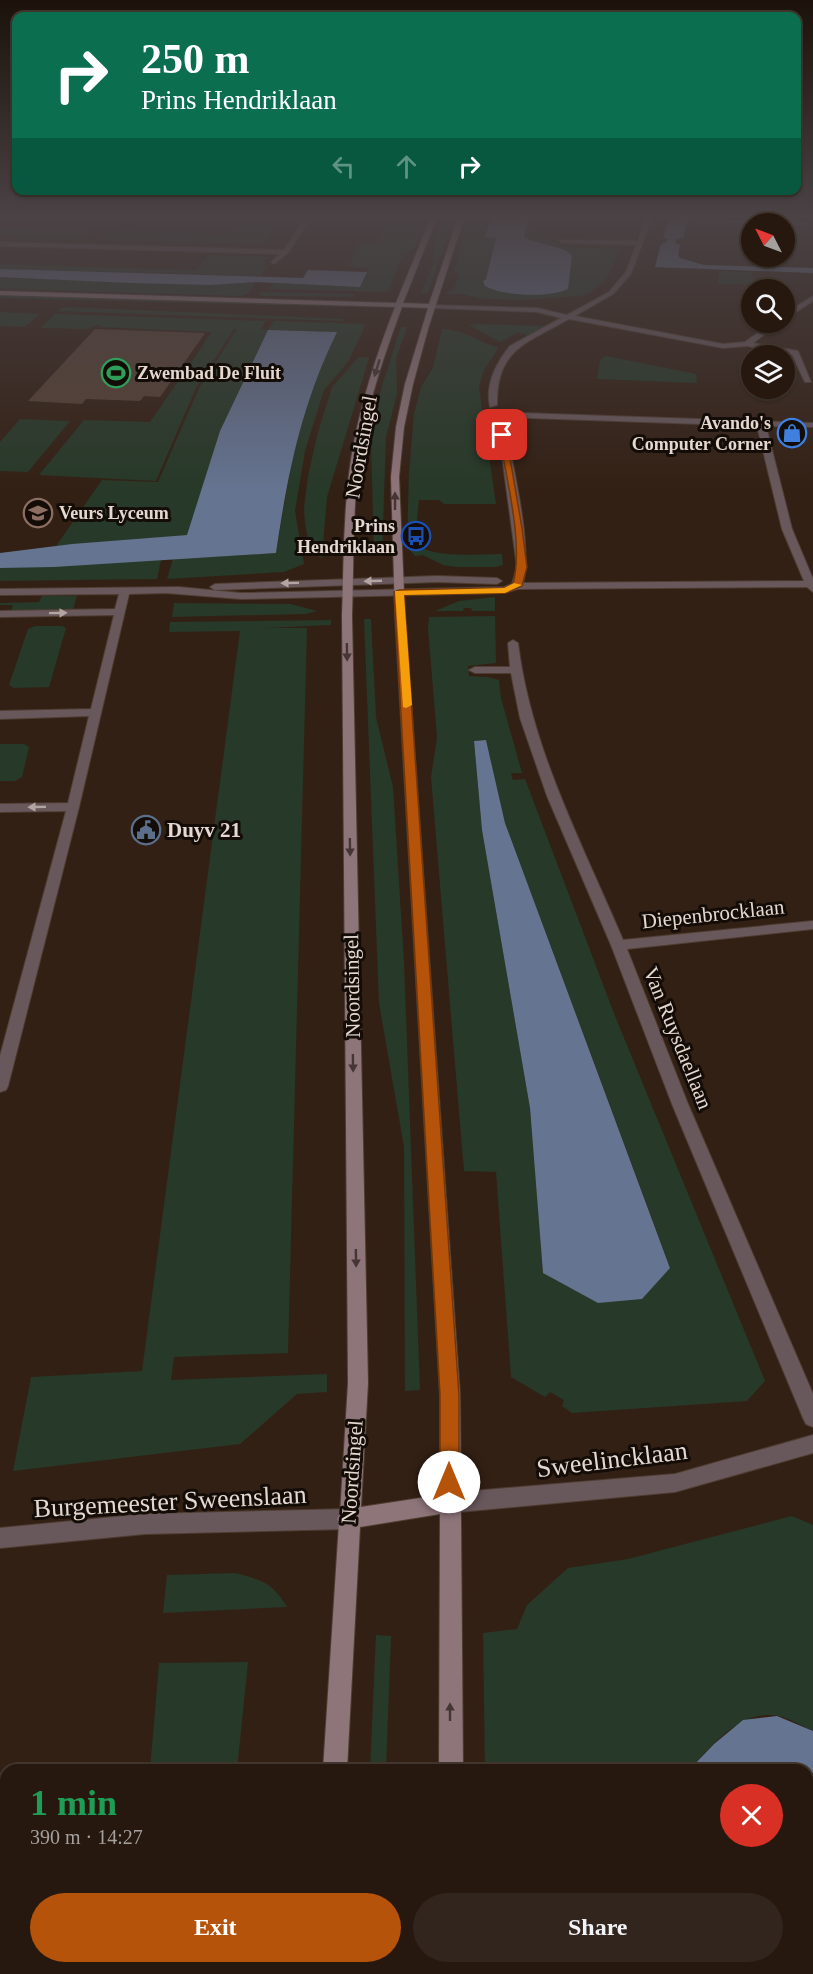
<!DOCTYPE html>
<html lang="en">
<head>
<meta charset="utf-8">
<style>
  body { margin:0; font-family:"Times New Roman",serif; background:#32251d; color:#f1f3f6; height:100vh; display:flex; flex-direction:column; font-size:22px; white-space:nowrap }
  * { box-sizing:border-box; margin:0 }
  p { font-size:20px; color:#a4a09e }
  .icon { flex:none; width:33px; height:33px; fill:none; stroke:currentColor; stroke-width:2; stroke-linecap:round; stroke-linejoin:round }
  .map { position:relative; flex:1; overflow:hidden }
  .sheet { position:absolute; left:0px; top:1764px; width:813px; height:210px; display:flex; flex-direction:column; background:#26180f; border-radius:18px 18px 0 0; box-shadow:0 2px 4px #0004,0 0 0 2px #42372f }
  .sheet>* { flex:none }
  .banner { position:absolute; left:12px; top:12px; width:789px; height:183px; border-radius:12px; box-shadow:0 2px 4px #0004,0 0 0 2px #42372f; background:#0b6e4f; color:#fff; overflow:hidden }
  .needle { width:39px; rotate:312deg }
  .fabs { position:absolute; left:741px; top:213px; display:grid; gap:12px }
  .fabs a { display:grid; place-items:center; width:54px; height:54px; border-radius:50%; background:#26180f; box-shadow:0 2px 4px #0004,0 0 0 2px #42372f; font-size:30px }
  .pin { position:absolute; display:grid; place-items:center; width:51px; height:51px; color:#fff; margin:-26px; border-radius:12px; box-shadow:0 3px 9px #0006 }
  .me { position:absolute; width:66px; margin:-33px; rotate:0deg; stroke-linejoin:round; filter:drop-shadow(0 0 4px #0008) }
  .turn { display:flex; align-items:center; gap:21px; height:126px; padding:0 30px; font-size:27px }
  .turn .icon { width:78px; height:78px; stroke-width:2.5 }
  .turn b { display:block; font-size:42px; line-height:51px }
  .lanes { display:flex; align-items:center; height:57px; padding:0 30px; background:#0003; justify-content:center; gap:30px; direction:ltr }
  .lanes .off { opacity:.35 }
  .round { display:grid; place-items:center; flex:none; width:63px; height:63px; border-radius:32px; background:#32251d }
  .overview { display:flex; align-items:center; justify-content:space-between; height:102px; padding:0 30px }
  h1 { font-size:36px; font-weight:700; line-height:45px; color:#1e9e55 }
  .button { display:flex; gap:12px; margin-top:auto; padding:12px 30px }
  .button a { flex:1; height:69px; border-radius:36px; background:#b45309; color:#fff; font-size:24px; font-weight:700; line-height:69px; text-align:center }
  .button a+a { background:#32251d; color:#f1f3f6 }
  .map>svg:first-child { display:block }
</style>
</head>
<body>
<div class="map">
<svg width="813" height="1974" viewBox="0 0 813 1974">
  <rect width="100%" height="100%" fill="#332014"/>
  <g fill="#273928" fill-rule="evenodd">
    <polygon points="388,215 427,215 415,246 400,261 388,292 268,289 273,283 360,287 368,268 349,267 359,243 377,242"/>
    <polygon points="444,215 455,215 428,293 421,293 433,264 433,244"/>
    <polygon points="470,215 492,215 485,237 496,238 486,280 483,281 505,292 553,293 568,289 572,255 565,250 524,238 528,215 540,215 537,235 567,247 621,249 607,278 587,295 527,300 485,299 461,294 446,294 454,288 459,275 454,271"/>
    <polygon points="240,220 279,222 263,243 259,244 100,240 108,231 229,235"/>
    <polygon points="0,228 92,231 83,239 0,237"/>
    <polygon points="208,255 268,257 262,266 267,267 260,276 0,269 0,264 196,270"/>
    <polygon points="719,271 752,272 754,284 718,284"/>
    <polygon points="0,277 211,285 256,282 248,294 241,296 0,289"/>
    <polygon points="260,292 354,294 353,297 263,296 259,294"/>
    <polygon points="0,295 350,305 349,307 0,298"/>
    <polygon points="64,307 343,319 342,321 58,311"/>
    <polygon points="0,312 40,314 25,327 0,326"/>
    <polygon points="55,314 266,321 261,329 268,330 274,321 362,324 365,326 348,362 324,390 305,451 295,511 304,564 284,572 167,579 173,559 276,553 290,469 306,404 336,332 268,330 220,431 188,535 56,546 102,480 158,482 199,388 237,329 234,329 196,388 156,481 39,475 84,420 150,422 212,332 98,327 100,324 88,329 41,328"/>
    <polygon points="477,324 546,326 530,335 517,333 500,342 469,325"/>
    <polygon points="401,327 407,327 396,359 397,393 386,437 382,556 374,556 371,436 381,389"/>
    <path d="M442 329C464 330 478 341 498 348L483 372 479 388 496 504H444L439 500H419C418 510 415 534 417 542 422 559 486 554 502 554L503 565 496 567H456L443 565 423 555 415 556 407 546 409 472 414 414 421 387 433 368Z"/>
    <polygon points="606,356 696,374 697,383 597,379 600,360"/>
    <polygon points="359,357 369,358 327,497 322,558 311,553 305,524 304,508 308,476 318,432 332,387"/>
    <polygon points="20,419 70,421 28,472 0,471 0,442"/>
    <polygon points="161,560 157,579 0,581 0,568"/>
    <polygon points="42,596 77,596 73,610 11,611 13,605 0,605 0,603 39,602"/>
    <polygon points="495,597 495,611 472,611 471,608 464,608 463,611 435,611 459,601"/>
    <polygon points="174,603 291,604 317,611 306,614 172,617"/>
    <path d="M495 616 496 663 468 666 469 676 487 677 499 680 501 698 522 773H511L513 780 525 779 615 1016 765 1381 747 1401 572 1413 562 1406 564 1400 550 1392 545 1397 511 1377 496 1172 464 1171 431 777 437 738 428 628 429 617ZM486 740 505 823 670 1267 543 1273 530 1108 482 830 474 741Z"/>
    <polygon points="364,619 371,619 376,717 393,787 404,962 420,1390 405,1391 404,1147 379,1003"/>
    <polygon points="331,620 331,625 265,628 307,628 288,1353 174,1357 171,1380 327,1374 327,1392 297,1394 240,1444 13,1471 31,1377 142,1371 240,631 169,632 170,622"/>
    <polygon points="35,626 62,626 66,628 49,687 14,688 9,685 28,629"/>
    <polygon points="0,744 24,744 29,747 22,777 15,781 0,781"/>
    <path d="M792 1516 813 1525V1731C802 1726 789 1718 778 1716 740 1709 713 1745 689 1770H485L483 1633 517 1629 527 1605 568 1568 628 1559Z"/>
    <path d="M235 1573C263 1580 272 1583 287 1607L163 1613 167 1575Z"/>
    <polygon points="376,1635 391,1636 386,1770 370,1770"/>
    <polygon points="248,1662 237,1770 150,1770 159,1663"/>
    <rect x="131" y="1968" width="84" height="6"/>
    <rect x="489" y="1968" width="125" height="6"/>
  </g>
  <g fill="#657491">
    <path d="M492 215H528L524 238 565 250 572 255 568 289C550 298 502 296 485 286L483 281 486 279 496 238 485 237Z"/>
    <polygon points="671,215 689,215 689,217 693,219 807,222 809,225 693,221 687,222 683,238 677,239 675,243 680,245 678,255 680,258 704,265 813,268 813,273 655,267 661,244 666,242 668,239 663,238"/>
    <polygon points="0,269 303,278 308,270 367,272 360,287 256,282 211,285 131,283 0,277"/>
    <path d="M268 330 337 332C301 406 288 472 276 553L54 567 0 568V553L72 544 187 535 220 431Z"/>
    <polygon points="486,740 505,823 670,1268 642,1299 598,1303 543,1273 530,1108 482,830 474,741"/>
    <polygon points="777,1716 813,1731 813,1875 807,1877 807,1770 689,1770 714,1744 743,1720"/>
    <rect x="614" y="1968" width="63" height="6"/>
  </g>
  <polygon fill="#564134" points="95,329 205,333 160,397 144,396 140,401 86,399 82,404 28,401"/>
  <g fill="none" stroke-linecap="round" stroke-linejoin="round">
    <g stroke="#4f3d32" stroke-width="2">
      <g id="street">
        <polygon points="307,215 313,215 288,253 274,264 271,262 280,254 0,246 0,242 284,250"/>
        <path d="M647 215H653L631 274 613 294 575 316 723 344 745 342 773 322H781L753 343 798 351 811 382H805L792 355 747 346 723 348 569 319C527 343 496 349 497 405L490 407C485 385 496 363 510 346L561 318 537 312 432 308 430 305 537 308 567 315 609 292 626 272 636 245 561 243 559 240 638 241Z"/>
        <polygon points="701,215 724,217 721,219"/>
        <polygon points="808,215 813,215 813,221 811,220"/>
        <polygon points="813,296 813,301 784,320 784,314"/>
        <path d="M496 412 813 423V427L766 426 792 529 813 579V592L807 587 518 589 505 593 241 599 166 593 129 594 79 807 8 1086 6 1090 0 1092V1056L66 811 0 812V804L68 803 89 716 0 719V711L91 709 114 615 0 617V611L115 609 119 594 0 595V589L179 587 241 593 504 587 512 584 517 567ZM504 417 757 426 782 529 804 581 523 583C533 544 511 460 504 417Z"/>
        <polygon points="437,576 497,578 502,581 497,584 437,582 215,590 210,587 215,584"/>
        <path d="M513 640 518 643C531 749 582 843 623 940L813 921V929L627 949 688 1104 813 1394V1427L806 1424 803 1418 672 1104 611 945 547 796 520 718 511 673H475L469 670 475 667H510L508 643Z"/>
        <polygon points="813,1435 813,1453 675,1492 449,1513 442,1510 438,1503 442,1496 449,1493 675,1474"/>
        <polygon points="348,1509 356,1512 359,1519 356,1526 348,1529 145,1534 0,1548 0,1528 145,1514"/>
      </g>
    </g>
    <g stroke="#4f3d32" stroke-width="2">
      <g id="secondary">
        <path d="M432 215H438L403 303 429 304 459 215H465L428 329 413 384 404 427 399 477 405 615 460 1395 463 1770H439L440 1514 360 1527 347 1770H323L339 1523 337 1519 340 1514 348 1383 342 616C344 560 343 503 353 447 362 399 377 353 395 307L0 295V291L396 303ZM402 307 428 308 405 384 396 427 391 477 395 615 440 1395V1495L361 1507 368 1383 352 616C354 560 352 503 361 447 369 399 385 353 402 307Z"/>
        <polygon points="309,1968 335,1968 334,1974 308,1974"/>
        <rect x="438" y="1968" width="26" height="6"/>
      </g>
    </g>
    <use href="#street" fill="#68585c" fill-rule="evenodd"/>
    <use href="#secondary" fill="#8e757a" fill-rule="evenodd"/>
  </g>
  <defs><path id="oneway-solid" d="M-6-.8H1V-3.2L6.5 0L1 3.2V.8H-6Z" transform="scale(1.5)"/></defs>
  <g fill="#453635">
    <use href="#oneway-solid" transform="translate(377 368) rotate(107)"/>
    <use href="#oneway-solid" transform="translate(395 501) rotate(-90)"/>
    <use href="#oneway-solid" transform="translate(347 652) rotate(89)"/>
    <use href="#oneway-solid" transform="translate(350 847) rotate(89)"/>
    <use href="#oneway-solid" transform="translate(353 1063) rotate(89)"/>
    <use href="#oneway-solid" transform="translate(356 1258) rotate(89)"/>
    <use href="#oneway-solid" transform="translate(450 1712) rotate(-90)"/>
  </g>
  <g fill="#b3a5a2">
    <use href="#oneway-solid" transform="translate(373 581) rotate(178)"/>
    <use href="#oneway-solid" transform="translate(290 583) rotate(179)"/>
    <use href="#oneway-solid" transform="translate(58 613) rotate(-1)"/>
    <use href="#oneway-solid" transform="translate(37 807) rotate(179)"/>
  </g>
  <linearGradient id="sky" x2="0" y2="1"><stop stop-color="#1c120b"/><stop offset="0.44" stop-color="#4a4245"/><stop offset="1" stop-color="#4a4245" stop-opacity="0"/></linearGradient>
  <rect width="813" height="492" fill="url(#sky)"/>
  <path fill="#b45309" stroke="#753606" stroke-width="1.5" d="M502 433 506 435 522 528 527 567 522 586 505 593 404 595 459 1395V1482L456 1488 449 1490 443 1488 440 1482V1395L394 592 399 590 504 588 513 584C524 544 506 477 499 435Z"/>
  <polygon fill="#f59e0b" points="514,583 522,585 505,593 404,595 412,705 406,708 403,707 395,591 504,588"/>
  <defs>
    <g id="stadium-ring" transform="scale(1.5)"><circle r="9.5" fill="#140c07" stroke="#2e9e5b" stroke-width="1.5"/><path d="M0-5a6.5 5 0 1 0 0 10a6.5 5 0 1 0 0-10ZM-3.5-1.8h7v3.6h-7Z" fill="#2e9e5b"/></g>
    <g id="shop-ring" transform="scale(1.5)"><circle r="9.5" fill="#140c07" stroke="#3f7fe0" stroke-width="1.5"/><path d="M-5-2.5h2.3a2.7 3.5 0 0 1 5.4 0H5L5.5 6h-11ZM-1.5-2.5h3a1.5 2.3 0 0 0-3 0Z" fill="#3f7fe0"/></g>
    <g id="school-ring" transform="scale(1.5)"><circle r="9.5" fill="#140c07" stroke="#8d6e63" stroke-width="1.5"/><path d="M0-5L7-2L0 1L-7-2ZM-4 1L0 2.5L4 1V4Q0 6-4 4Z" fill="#8d6e63"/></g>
    <g id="bus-ring" transform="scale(1.5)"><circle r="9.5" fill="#140c07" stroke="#1a4fb4" stroke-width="1.5"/><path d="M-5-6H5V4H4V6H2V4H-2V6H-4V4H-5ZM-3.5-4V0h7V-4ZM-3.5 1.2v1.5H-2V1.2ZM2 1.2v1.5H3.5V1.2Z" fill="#1a4fb4"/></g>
    <g id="civic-ring" transform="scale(1.5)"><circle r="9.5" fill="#140c07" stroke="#5c6f8a" stroke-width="1.5"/><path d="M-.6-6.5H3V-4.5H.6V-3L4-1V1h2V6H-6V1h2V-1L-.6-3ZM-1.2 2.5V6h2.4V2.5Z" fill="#5c6f8a"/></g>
  </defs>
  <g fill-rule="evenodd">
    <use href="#stadium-ring" x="116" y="373"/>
    <use href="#shop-ring" x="792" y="433"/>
    <use href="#school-ring" x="38" y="513"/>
    <use href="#bus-ring" x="416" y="536"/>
    <use href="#civic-ring" x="146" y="830"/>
  </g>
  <g text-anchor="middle" stroke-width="6" stroke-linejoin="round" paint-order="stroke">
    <g font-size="18" font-weight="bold" fill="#e5d8d0" stroke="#140c07" text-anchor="start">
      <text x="137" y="379">Zwembad De Fluit</text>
      <text x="771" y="429" text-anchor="end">Avando's<tspan x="771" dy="21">Computer Corner</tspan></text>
      <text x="59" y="519">Veurs Lyceum</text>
      <text x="395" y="532" text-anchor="end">Prins<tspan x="395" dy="21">Hendriklaan</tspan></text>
    </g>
    <g font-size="21" fill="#e5d8d0" stroke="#140c07">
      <text transform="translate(361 447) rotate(-80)" y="7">Noordsingel</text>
      <text transform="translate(713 914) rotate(-6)" y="7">Diepenbrocklaan</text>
      <text transform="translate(352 986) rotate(-91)" y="7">Noordsingel</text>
      <text transform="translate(678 1038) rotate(68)" y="7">Van Ruysdaellaan</text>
      <text transform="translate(352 1472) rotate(-86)" y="7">Noordsingel</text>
    </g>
    <g font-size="21" font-weight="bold" fill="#e5d8d0" stroke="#140c07" text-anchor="start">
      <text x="167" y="837">Duyv 21</text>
    </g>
    <g font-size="26" fill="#e5d8d0" stroke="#140c07">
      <text transform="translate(612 1459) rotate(-7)" y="9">Sweelincklaan</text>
      <text transform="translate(170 1501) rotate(-3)" y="9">Burgemeester Sweenslaan</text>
    </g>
  </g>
</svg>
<div class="fabs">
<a><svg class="needle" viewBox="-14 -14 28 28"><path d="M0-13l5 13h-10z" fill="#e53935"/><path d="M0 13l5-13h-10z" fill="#a4a09e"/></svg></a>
<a><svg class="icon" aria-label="search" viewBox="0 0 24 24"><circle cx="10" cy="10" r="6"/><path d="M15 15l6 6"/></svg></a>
<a><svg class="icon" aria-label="layers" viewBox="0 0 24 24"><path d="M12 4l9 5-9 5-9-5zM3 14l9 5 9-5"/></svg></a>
</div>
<div class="pin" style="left:502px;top:435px;background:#d93025"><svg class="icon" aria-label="arrive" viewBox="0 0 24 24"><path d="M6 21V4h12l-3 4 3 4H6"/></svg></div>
<svg class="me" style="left:449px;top:1482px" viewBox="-20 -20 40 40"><circle r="19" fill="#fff"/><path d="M0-13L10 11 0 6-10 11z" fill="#b45309"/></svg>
<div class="banner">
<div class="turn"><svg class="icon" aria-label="right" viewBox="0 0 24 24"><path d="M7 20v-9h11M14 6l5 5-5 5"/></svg><div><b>250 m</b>Prins Hendriklaan</div></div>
<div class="lanes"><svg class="icon off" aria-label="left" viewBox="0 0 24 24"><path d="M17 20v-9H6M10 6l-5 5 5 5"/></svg><svg class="icon off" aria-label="ahead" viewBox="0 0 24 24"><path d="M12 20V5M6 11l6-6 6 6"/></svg><svg class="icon" aria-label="right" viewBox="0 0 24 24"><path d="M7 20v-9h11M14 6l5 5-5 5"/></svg></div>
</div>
<section class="sheet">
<div class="overview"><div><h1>1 min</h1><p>390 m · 14:27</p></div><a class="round" style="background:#d93025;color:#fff"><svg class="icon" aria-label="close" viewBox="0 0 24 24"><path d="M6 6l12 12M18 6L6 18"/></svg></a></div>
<div class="button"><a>Exit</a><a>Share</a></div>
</section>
</div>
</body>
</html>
